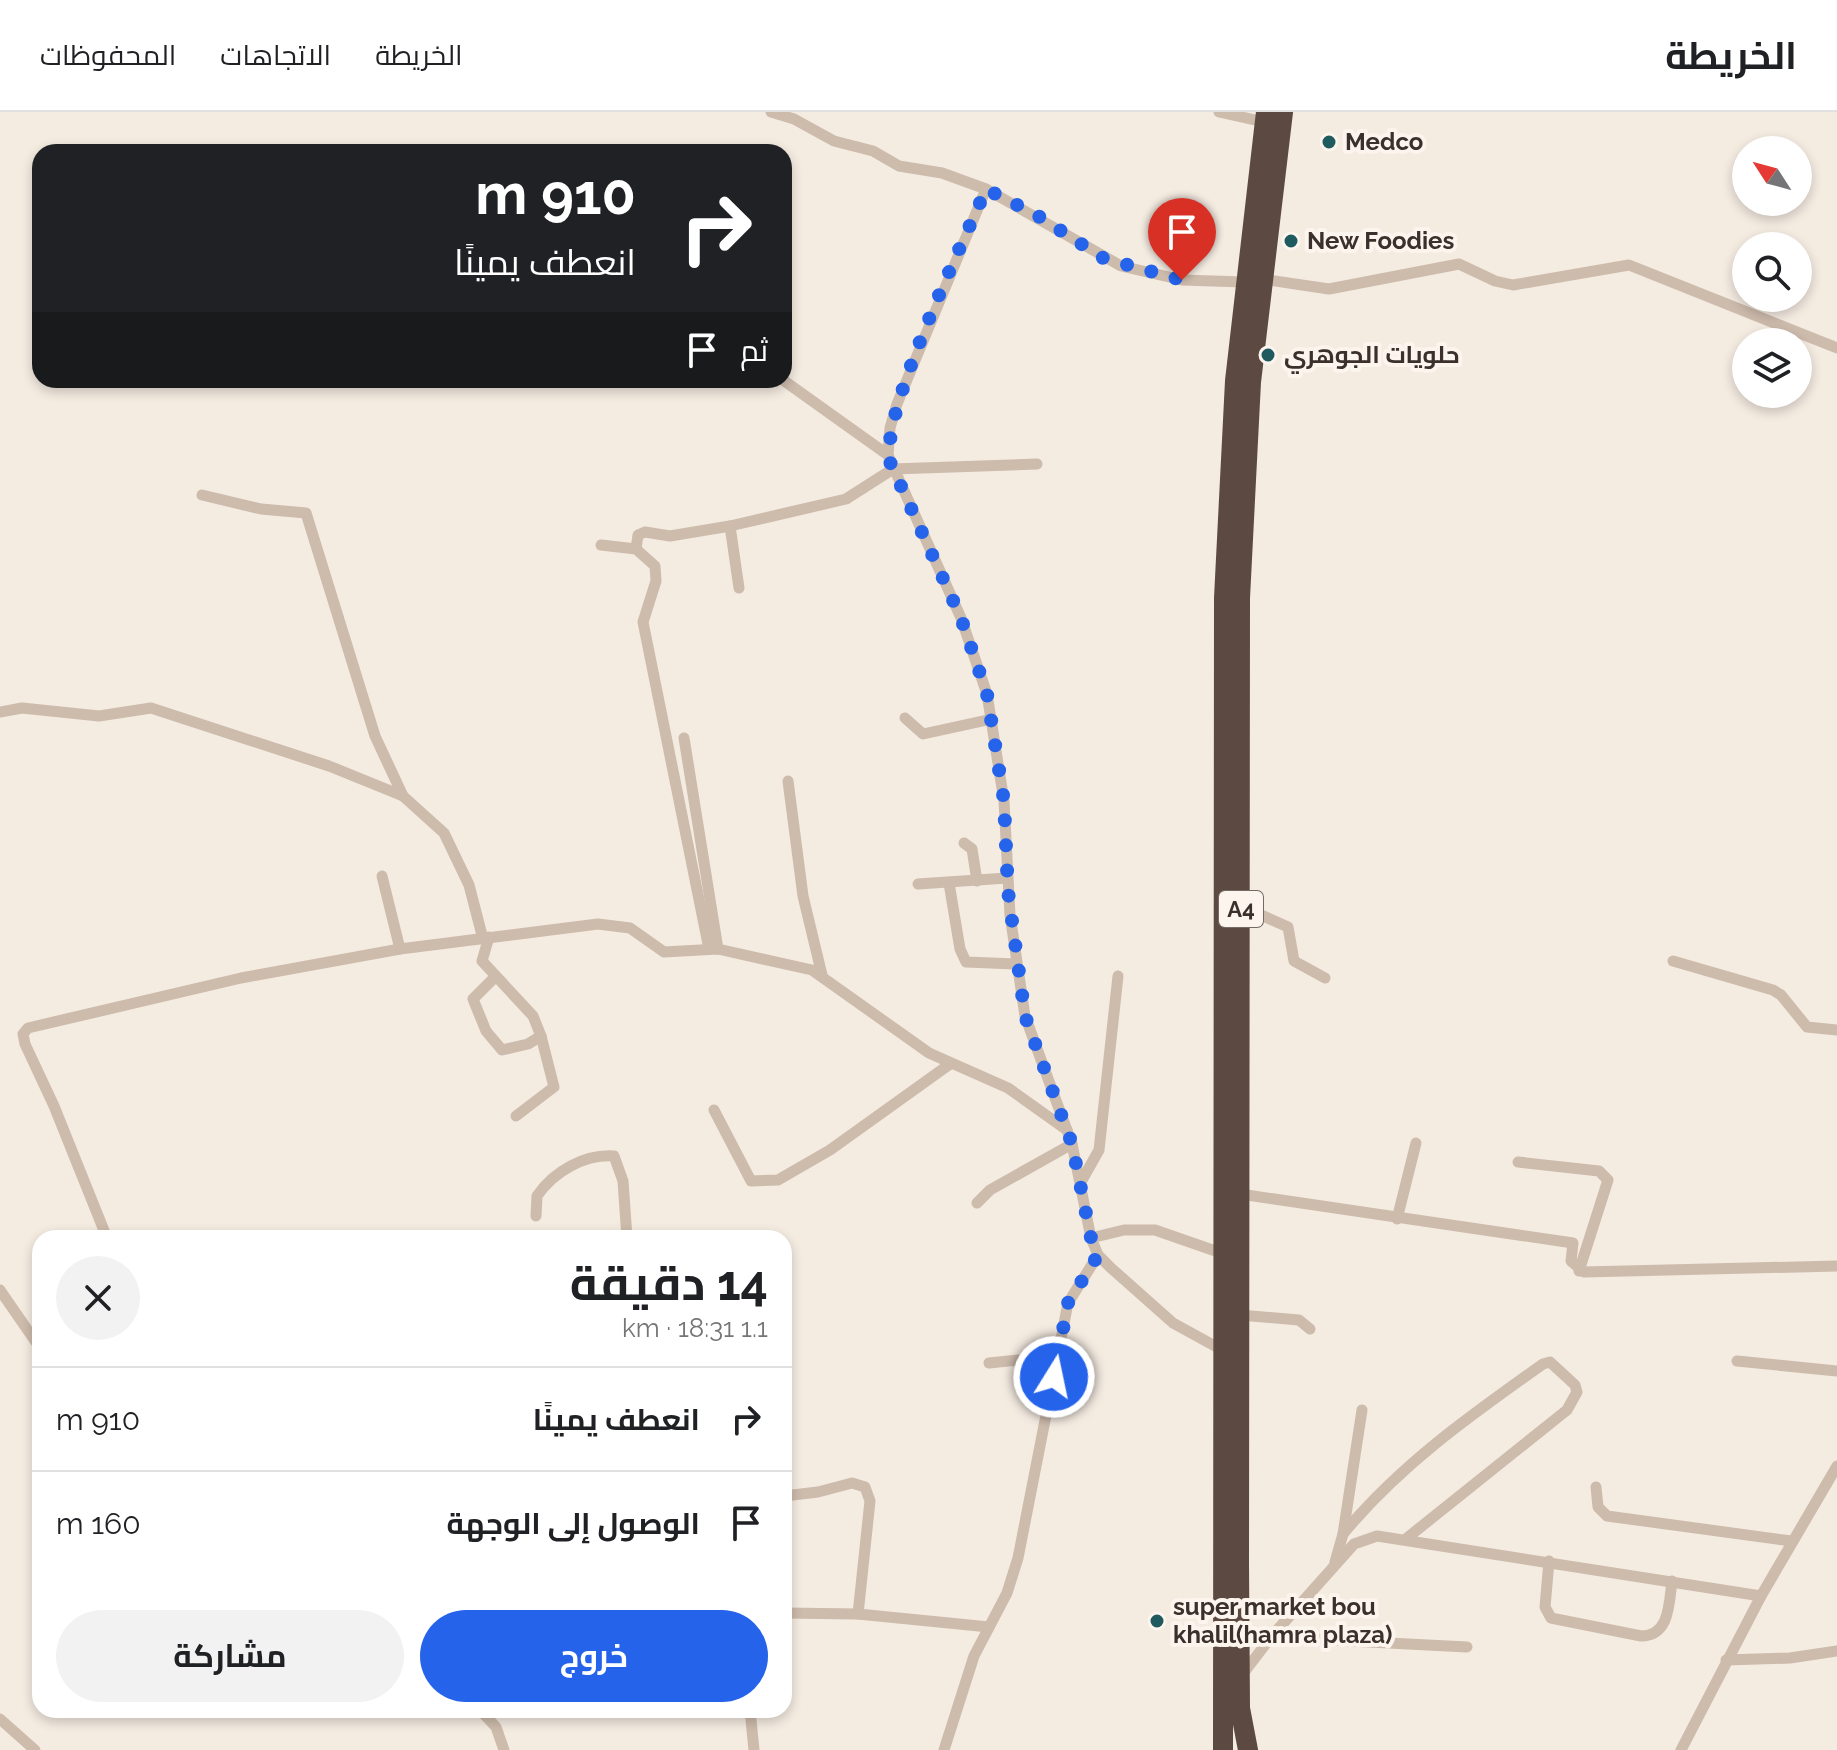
<!DOCTYPE html>
<html lang="ar">
<head>
<meta charset="utf-8">
<style>
  body { margin:0; font-family:Raleway,Cairo,sans-serif; background:#f2f2f2; color:#202124; direction:rtl; height:100vh; display:flex; flex-direction:column; font-size:30px; white-space:nowrap }
  * { box-sizing:border-box; margin:0 }
  p { font-size:26px; color:#757577 }
  .icon { flex:none; width:44px; height:44px; fill:none; stroke:currentColor; stroke-width:2; stroke-linecap:round; stroke-linejoin:round }
  .map { position:relative; flex:1; overflow:hidden; direction:ltr }
  .drawer { position:absolute; left:32px; top:1118px; width:760px; height:488px; display:flex; flex-direction:column; background:#fff; border-radius:24px; box-shadow:0 4px 12px #0003; direction:rtl }
  .drawer>* { flex:none }
  .guide { position:absolute; left:32px; top:32px; width:760px; height:244px; border-radius:24px; box-shadow:0 4px 12px #0003; direction:rtl; background:#202124; color:#fff; overflow:hidden }
  .needle { width:52px; rotate:306deg }
  .tools { position:absolute; left:1732px; top:24px; display:grid; gap:16px }
  .tools a { display:grid; place-items:center; width:80px; height:80px; border-radius:50%; background:#fff; box-shadow:0 4px 12px #0003; font-size:40px }
  .pin { position:absolute; display:grid; place-items:center; width:68px; height:68px; color:#fff; margin:-82px -34px; border-radius:50% 50% 50% 0; rotate:-45deg; box-shadow:0 0 8px #0007 }
  .pin .icon { rotate:45deg }
  .me { position:absolute; width:88px; margin:-44px; rotate:10deg; stroke-linejoin:round; filter:drop-shadow(0 0 6px #0008) }
  .turn { display:flex; align-items:center; gap:28px; height:168px; padding:0 24px; font-size:36px }
  .turn .icon { width:104px; height:104px; stroke-width:2.5 }
  .turn b { display:block; font-size:56px; line-height:68px }
  .then { display:flex; align-items:center; height:76px; padding:0 24px; background:#0003; gap:16px; font-size:30px }
  .round { display:grid; place-items:center; flex:none; width:84px; height:84px; border-radius:42px; background:#f2f2f2 }
  .overview { display:flex; align-items:center; justify-content:space-between; height:136px; padding:0 24px }
  h1 { font-size:48px; font-weight:700; line-height:60px }
  .action { display:flex; gap:16px; margin-top:auto; padding:16px 24px }
  .action a { flex:1; height:92px; border-radius:48px; background:#2563eb; color:#fff; font-size:32px; font-weight:700; line-height:92px; text-align:center }
  .action a+a { background:#f2f2f2; color:#202124 }
  ul { padding:0; list-style:none }
  li { display:flex; align-items:center; gap:24px; height:104px; padding:0 24px; border-top:2px solid #e0e0e0 }
  li div { flex:1 }
  li b { display:block; font-size:30px }
  li em { font-style:normal }
  header { display:flex; align-items:center; gap:48px; box-sizing:border-box; height:112px; padding:0 40px; background:#fff; border-bottom:2px solid #e0e0e0 }
  header strong { font-size:38px }
  nav { display:flex; gap:44px; margin-inline-start:auto; font-size:28px }
  .map>svg:first-child { display:block }
</style>
</head>
<body>
<header>
<strong>الخريطة</strong>
<nav><a>الخريطة</a><a>الاتجاهات</a><a>المحفوظات</a></nav>
</header>
<div class="map">
<svg width="1837" height="1638" viewBox="0 0 1837 1638">
  <rect width="100%" height="100%" fill="#f4ebe1"/>
  <g fill="none" stroke-linecap="round" stroke-linejoin="round">
    <g stroke="#cdbbac" stroke-width="11">
      <polyline points="771,0 794,7 834,29 873,39 899,54 942,61 986,77 1121,154 1182,168 1244,170"/>
      <polyline points="1219,0 1264,10"/>
      <polyline points="986,77 897,292 890,316 888,343 961,506 987,582 1004,689 1010,803 1025,904 1072,1032 1091,1126 1098,1143 1111,1156 1173,1211 1224,1239"/>
      <polyline points="1262,167 1329,177 1459,152 1495,169 1513,173 1629,153 1837,236"/>
      <polyline points="783,268 888,343"/>
      <polyline points="202,383 261,397 306,401 375,624 403,684"/>
      <polyline points="601,433 636,437 655,454 656,469 643,510 709,837"/>
      <polyline points="636,437 638,423 645,420 670,424 730,414"/>
      <polyline points="739,476 730,414 846,387 893,357 1037,352"/>
      <polyline points="0,600 22,596 99,604 151,596 329,654 403,684 444,721 469,773 483,827"/>
      <polyline points="905,606 923,622 992,607"/>
      <polyline points="684,626 718,837"/>
      <polyline points="788,669 803,784 822,863"/>
      <polyline points="964,731 972,737 977,769"/>
      <polyline points="382,764 400,837"/>
      <polyline points="949,771 960,837 966,850 1016,852"/>
      <polyline points="918,772 1007,766"/>
      <polyline points="1241,794 1288,815 1294,849 1325,866"/>
      <polyline points="489,825 482,849 533,904 541,924 528,932 502,938 486,919 473,887 496,864"/>
      <polyline points="1673,849 1773,878 1781,883 1807,915 1837,918"/>
      <polyline points="714,998 751,1069 778,1068 830,1038 950,952"/>
      <polyline points="516,1004 554,975 541,924"/>
      <polyline points="1518,1050 1599,1059 1608,1068 1579,1159"/>
      <polyline points="1081,1070 1099,1038 1118,864"/>
      <polyline points="1240,1082 1573,1131 1571,1149 1584,1160 1837,1154"/>
      <polyline points="977,1091 990,1078 1072,1032"/>
      <path d="M536 1104 537 1084C554 1059 585 1042 614 1044L623 1069 627 1126"/>
      <polyline points="1397,1107 1416,1031"/>
      <polyline points="107,1126 54,994 25,932 23,922 28,916 241,866 400,837 598,812 630,816 664,840 718,837 812,858 929,941 1008,976 1067,1018"/>
      <polyline points="1091,1126 1124,1118 1155,1118 1224,1142"/>
      <polyline points="0,1178 40,1236"/>
      <polyline points="1240,1203 1299,1208 1310,1217"/>
      <polyline points="1737,1249 1837,1259"/>
      <polyline points="989,1251 1057,1244"/>
      <polyline points="1596,1375 1598,1395 1607,1404 1791,1429"/>
      <polyline points="784,1384 818,1380 852,1371 865,1375 870,1389 858,1502"/>
      <path d="M1343 1422C1400 1353 1471 1303 1543 1252L1550 1250 1575 1273 1577 1280 1567 1298 1407 1426"/>
      <path d="M1549 1449 1545 1495 1551 1506 1641 1524C1670 1524 1669 1491 1672 1469"/>
      <polyline points="1335,1450 1343,1422 1362,1298"/>
      <polyline points="784,1501 858,1502 989,1515"/>
      <polyline points="1271,1525 1467,1535"/>
      <polyline points="1726,1548 1790,1546 1837,1539"/>
      <polyline points="1242,1563 1271,1525 1354,1432 1377,1424 1761,1484"/>
      <polyline points="480,1598 496,1615 504,1638"/>
      <polyline points="750,1598 754,1638"/>
      <polyline points="0,1607 35,1638"/>
      <polyline points="944,1638 974,1544 1007,1481 1018,1446 1068,1191 1098,1143"/>
      <polyline points="1681,1638 1761,1484 1837,1354"/>
    </g>
    <g stroke="#5c4a42" stroke-width="20">
      <polyline points="1223,1638 1224,486 1235,269 1266,0"/>
      <polyline points="1248,1638 1240,1596 1239,1452 1240,486 1251,270 1283,0"/>
    </g>
  </g>
  <g fill="none" stroke-linecap="round" stroke-linejoin="round">
    <path stroke="#2563eb" stroke-width="14" stroke-dasharray="0 25.2" d="M1054 1265 1068 1191 1098 1143 1091 1126 1072 1032 1025 904 1008 779 1004 689 987 582 961 506 890 350C880 301 963 131 986 77L1035 102 1103 146 1182 168"/>
  </g>
  <g fill="#1f5a5e" stroke="#fbf5ee" stroke-width="3">
    <circle cx="1329" cy="30" r="8"/>
    <circle cx="1291" cy="129" r="8"/>
    <circle cx="1268" cy="243" r="8"/>
    <circle cx="1157" cy="1509" r="8"/>
  </g>
  <g text-anchor="middle" stroke-width="8" stroke-linejoin="round" paint-order="stroke">
    <rect fill="#fbf5ee" stroke="#756b66" stroke-width="2" x="1219" y="779" width="44" height="36" rx="6"/>
    <g font-size="22" font-weight="bold" fill="#3b302b">
      <text x="1241" y="805">A4</text>
    </g>
    <g font-size="24" font-weight="bold" fill="#3b302b" stroke="#fbf5ee" text-anchor="start">
      <text x="1345" y="38">Medco</text>
      <text x="1307" y="137">New Foodies</text>
      <text x="1284" y="251">حلويات الجوهري</text>
      <text x="1173" y="1503">super market bou<tspan x="1173" dy="28">khalil(hamra plaza)</tspan></text>
    </g>
  </g>
</svg>
<div class="tools">
<a><svg class="needle" viewBox="-14 -14 28 28"><path d="M0-13l5 13h-10z" fill="#e53935"/><path d="M0 13l5-13h-10z" fill="#757577"/></svg></a>
<a><svg class="icon" aria-label="search" viewBox="0 0 24 24"><circle cx="10" cy="10" r="6"/><path d="M15 15l6 6"/></svg></a>
<a><svg class="icon" aria-label="layers" viewBox="0 0 24 24"><path d="M12 4l9 5-9 5-9-5zM3 14l9 5 9-5"/></svg></a>
</div>
<div class="pin" style="left:1182px;top:168px;background:#d93025"><svg class="icon" aria-label="arrive" viewBox="0 0 24 24"><path d="M6 21V4h12l-3 4 3 4H6"/></svg></div>
<svg class="me" style="left:1054px;top:1265px" viewBox="-20 -20 40 40"><circle r="17" fill="#2563eb" stroke="#fff" stroke-width="3"/><path d="M0-11L8 9 0 5-8 9z" fill="#fff"/></svg>
<div class="guide">
<div class="turn"><svg class="icon" aria-label="right" viewBox="0 0 24 24"><path d="M7 20v-9h11M14 6l5 5-5 5"/></svg><div><b>910 m</b>انعطف يمينًا</div></div>
<div class="then">ثم<svg class="icon" aria-label="arrive" viewBox="0 0 24 24"><path d="M6 21V4h12l-3 4 3 4H6"/></svg></div>
</div>
<section class="drawer">
<div class="overview"><div><h1>14 دقيقة</h1><p>1.1 km · 18:31</p></div><a class="round"><svg class="icon" aria-label="close" viewBox="0 0 24 24"><path d="M6 6l12 12M18 6L6 18"/></svg></a></div>
<ul>
<li><svg class="icon" aria-label="right" viewBox="0 0 24 24"><path d="M7 20v-9h11M14 6l5 5-5 5"/></svg><div><b>انعطف يمينًا</b></div><em>910 m</em></li>
<li><svg class="icon" aria-label="arrive" viewBox="0 0 24 24"><path d="M6 21V4h12l-3 4 3 4H6"/></svg><div><b>الوصول إلى الوجهة</b></div><em>160 m</em></li>
</ul>
<div class="action"><a>خروج</a><a>مشاركة</a></div>
</section>
</div>
</body>
</html>
